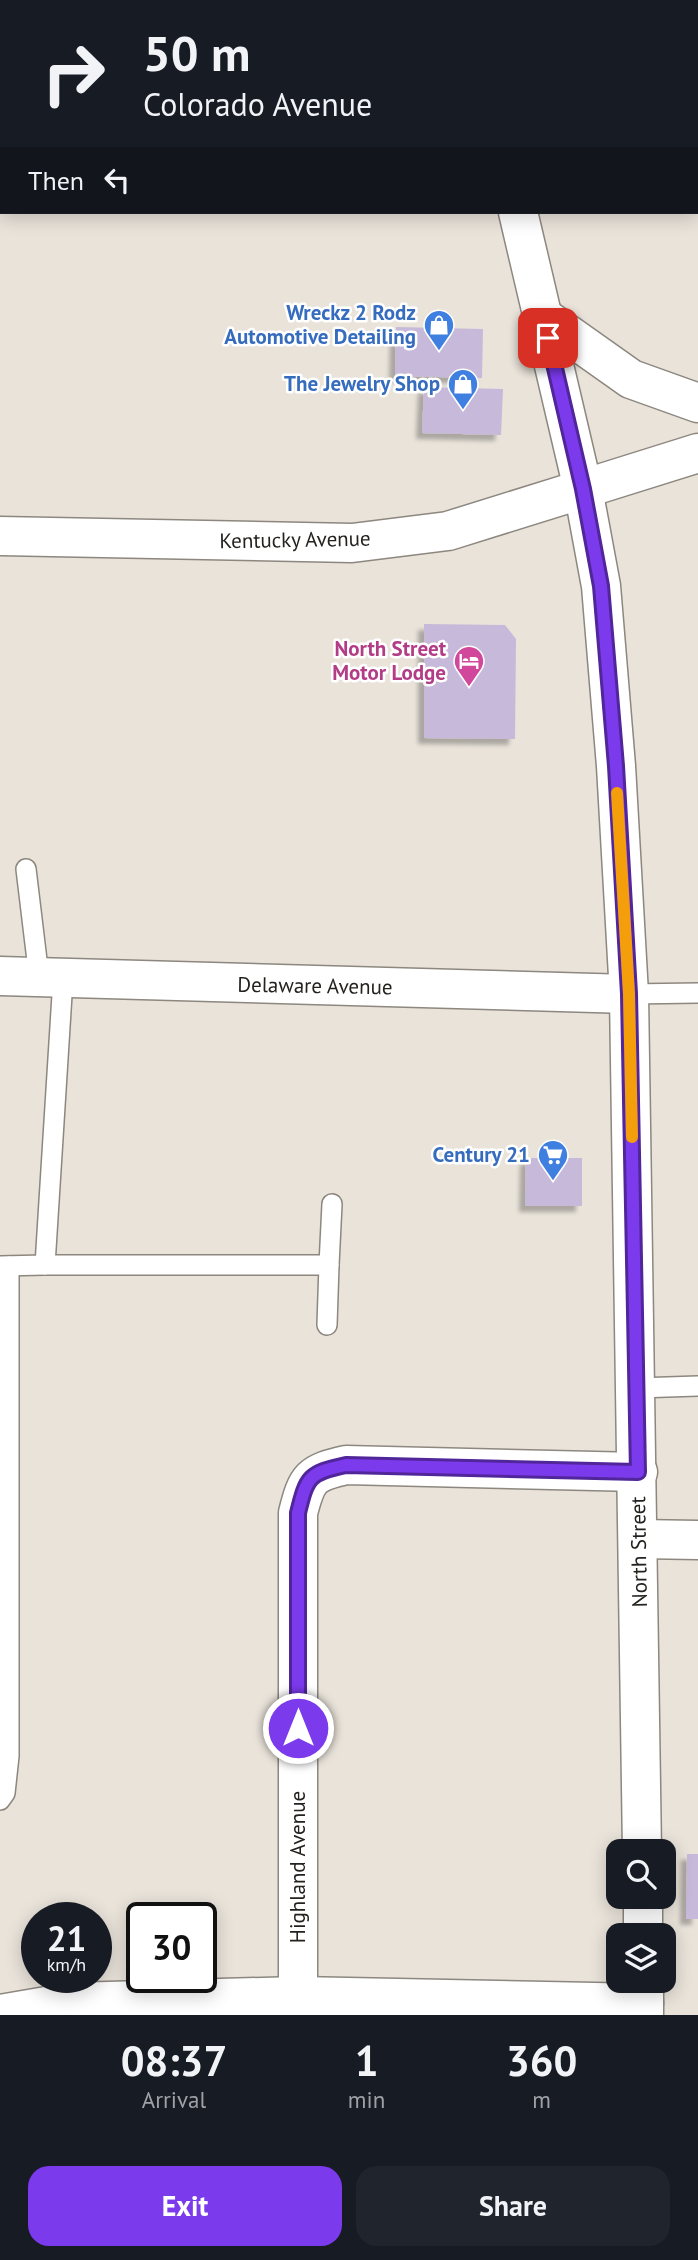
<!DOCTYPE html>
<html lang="en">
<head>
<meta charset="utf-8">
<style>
  body { margin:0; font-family:"PT Sans",sans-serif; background:#20242c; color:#f1f3f6; height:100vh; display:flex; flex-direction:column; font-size:26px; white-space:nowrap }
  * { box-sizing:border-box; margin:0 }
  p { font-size:23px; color:#9ea1a6 }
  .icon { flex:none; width:38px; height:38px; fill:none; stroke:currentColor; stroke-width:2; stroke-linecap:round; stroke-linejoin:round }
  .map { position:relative; height:2015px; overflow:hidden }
  .panel { display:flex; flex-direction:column; background:#171b24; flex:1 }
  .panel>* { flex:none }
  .hud { position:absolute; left:0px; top:0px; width:698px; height:214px; box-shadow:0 4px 18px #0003; background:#171b24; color:#f1f3f6; overflow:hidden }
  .tools { position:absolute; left:606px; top:1839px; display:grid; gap:14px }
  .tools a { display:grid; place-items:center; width:70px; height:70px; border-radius:14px; background:#171b24; box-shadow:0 4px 18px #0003; font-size:35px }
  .speed { position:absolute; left:21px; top:1902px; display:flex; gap:14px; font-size:35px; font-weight:700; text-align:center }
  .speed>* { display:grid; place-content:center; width:91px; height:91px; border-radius:50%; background:#171b24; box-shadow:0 4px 18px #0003; line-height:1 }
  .speed small { font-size:18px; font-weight:400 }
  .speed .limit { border:4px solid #111; border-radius:10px; background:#fff; color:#111 }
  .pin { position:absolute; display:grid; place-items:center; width:60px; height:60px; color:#fff; margin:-30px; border-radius:14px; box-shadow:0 4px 10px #0006 }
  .me { position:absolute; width:77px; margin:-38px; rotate:0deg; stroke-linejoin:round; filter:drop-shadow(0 0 5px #0008) }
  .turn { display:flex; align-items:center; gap:24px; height:147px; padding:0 28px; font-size:32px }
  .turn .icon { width:91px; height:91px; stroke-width:2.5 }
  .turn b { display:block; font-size:49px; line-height:60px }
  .then { display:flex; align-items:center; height:66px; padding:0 28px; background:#0003; gap:14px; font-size:26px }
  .eta { display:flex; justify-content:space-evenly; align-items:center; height:119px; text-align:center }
  .eta b { font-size:42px; font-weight:700; line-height:49px }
  .primary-button { display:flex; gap:14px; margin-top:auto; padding:14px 28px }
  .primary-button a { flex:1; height:80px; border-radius:21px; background:#7c3aed; color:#fff; font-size:28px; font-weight:700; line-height:80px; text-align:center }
  .primary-button a+a { background:#20242c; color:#f1f3f6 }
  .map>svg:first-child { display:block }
</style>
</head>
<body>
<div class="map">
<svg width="698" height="2015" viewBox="0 0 698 2015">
  <defs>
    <filter id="shadow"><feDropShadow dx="-6" dy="6" stdDeviation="2" flood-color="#0004"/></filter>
  </defs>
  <rect width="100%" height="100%" fill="#e9e3da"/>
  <g fill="#c7b9d9" filter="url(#shadow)">
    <polygon points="396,327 483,329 482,378 395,376"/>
    <polygon points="424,387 503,389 501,435 422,433"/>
    <polygon points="424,624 505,625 516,639 515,739 424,738"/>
    <polygon points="526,1158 582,1158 582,1206 525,1206"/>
    <polygon points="687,1854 698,1854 698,1919 686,1919"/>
  </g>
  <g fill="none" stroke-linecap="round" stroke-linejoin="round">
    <g stroke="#8c877f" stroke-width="22">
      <g id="service">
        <polyline points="249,2 250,0"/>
        <polyline points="26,869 39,977"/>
        <polyline points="629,994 698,993"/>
        <polyline points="45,1265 329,1265 332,1204"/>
        <polyline points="0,1266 45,1265 63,979"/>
        <polyline points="327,1325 329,1265"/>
        <polyline points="637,1388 698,1386"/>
        <polyline points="0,1800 5,1793 9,1756 9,1266"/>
      </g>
    </g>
    <g stroke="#8c877f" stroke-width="41">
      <g id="minor">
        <polyline points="0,47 2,47"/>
        <polyline points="0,536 352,543 448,531 583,489"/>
        <polyline points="0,976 629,994"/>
        <polyline points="639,1539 698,1540"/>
        <path d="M298 1996V1513C307 1477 311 1473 346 1465L638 1472"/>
        <polyline points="0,2014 70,2002 298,1996 644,2003"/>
      </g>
    </g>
    <g stroke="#8c877f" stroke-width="41">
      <g id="tertiary">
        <polyline points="472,0 472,2"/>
        <polyline points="518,212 583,489 601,586 616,766 629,994 642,1852"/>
        <polyline points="542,316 631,379 698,403"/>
        <polyline points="583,489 698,453"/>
        <polyline points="643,1897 643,1936"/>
        <polyline points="644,1981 644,2015"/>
      </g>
    </g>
    <use href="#service" stroke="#fff" stroke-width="19"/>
    <use href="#minor" stroke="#fff" stroke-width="38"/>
    <use href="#tertiary" stroke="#fff" stroke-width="38"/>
  </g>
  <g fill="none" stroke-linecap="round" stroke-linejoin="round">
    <g stroke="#51269a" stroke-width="18">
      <path id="route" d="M298 1728V1513C307 1476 309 1473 346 1465L638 1472 629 994 616 766 601 586 583 489 548 338"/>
    </g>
    <use href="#route" stroke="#7c3aed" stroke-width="12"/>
    <polyline stroke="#f59e0b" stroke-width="12" points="617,793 629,994 632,1137"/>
  </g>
  <defs>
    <g id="shop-pin" transform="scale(1.575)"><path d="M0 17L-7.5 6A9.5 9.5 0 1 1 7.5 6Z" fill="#3f7fe0" stroke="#fff"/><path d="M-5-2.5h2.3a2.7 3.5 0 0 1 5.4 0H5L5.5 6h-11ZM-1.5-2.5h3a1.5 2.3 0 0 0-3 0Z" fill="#fff"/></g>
    <g id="hotel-pin" transform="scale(1.575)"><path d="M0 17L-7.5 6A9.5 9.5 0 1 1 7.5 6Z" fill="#d1479c" stroke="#fff"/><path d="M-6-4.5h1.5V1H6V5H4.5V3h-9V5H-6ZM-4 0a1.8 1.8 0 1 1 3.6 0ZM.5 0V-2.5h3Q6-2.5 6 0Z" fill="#fff"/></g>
    <g id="supermarket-pin" transform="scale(1.575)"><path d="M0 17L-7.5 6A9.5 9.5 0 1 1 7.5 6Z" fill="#3f7fe0" stroke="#fff"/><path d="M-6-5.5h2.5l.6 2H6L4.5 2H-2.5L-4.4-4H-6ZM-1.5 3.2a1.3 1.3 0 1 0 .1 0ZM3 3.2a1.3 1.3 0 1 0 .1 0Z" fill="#fff"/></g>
  </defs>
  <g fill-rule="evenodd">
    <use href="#shop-pin" x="439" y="325"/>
    <use href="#shop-pin" x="463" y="384"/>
    <use href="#hotel-pin" x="469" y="661"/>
    <use href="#supermarket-pin" x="553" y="1155"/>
  </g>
  <g text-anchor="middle" stroke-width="5" stroke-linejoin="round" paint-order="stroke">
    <g font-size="21" font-weight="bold" fill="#366cbe" stroke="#fff" text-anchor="end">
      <text x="416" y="320">Wreckz 2 Rodz<tspan x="416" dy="24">Automotive Detailing</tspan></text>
      <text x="440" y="391">The Jewelry Shop</text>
      <text x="530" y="1162">Century 21</text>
    </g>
    <g font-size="21" fill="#24221f" stroke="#fff">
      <text transform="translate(295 540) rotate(-1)" y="7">Kentucky Avenue</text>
      <text transform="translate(315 986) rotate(1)" y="7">Delaware Avenue</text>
      <text transform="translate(639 1552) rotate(-91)" y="7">North Street</text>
      <text transform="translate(298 1867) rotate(-90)" y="7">Highland Avenue</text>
    </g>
    <g font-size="21" font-weight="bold" fill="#b23c85" stroke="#fff" text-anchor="end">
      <text x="446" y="656">North Street<tspan x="446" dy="24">Motor Lodge</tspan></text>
    </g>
  </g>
</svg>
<div class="tools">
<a><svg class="icon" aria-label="search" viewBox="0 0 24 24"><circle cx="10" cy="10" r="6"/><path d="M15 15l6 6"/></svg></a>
<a><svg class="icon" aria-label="layers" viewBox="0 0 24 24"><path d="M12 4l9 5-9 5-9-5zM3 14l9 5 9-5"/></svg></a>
</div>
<div class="speed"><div>21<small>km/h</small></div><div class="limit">30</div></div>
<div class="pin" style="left:548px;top:338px;background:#d93025"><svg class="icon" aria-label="arrive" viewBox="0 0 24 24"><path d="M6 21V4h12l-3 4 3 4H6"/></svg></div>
<svg class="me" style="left:298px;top:1728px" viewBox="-20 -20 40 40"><circle r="17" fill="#7c3aed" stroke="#fff" stroke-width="3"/><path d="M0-11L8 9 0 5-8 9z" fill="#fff"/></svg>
<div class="hud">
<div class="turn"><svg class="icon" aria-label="right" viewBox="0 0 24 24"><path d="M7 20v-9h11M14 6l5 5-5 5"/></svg><div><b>50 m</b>Colorado Avenue</div></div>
<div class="then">Then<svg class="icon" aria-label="left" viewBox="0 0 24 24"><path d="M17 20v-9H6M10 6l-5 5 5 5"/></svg></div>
</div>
</div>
<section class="panel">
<div class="eta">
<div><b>08:37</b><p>Arrival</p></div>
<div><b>1</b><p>min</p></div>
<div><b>360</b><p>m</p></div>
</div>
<div class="primary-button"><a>Exit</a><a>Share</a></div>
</section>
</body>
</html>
